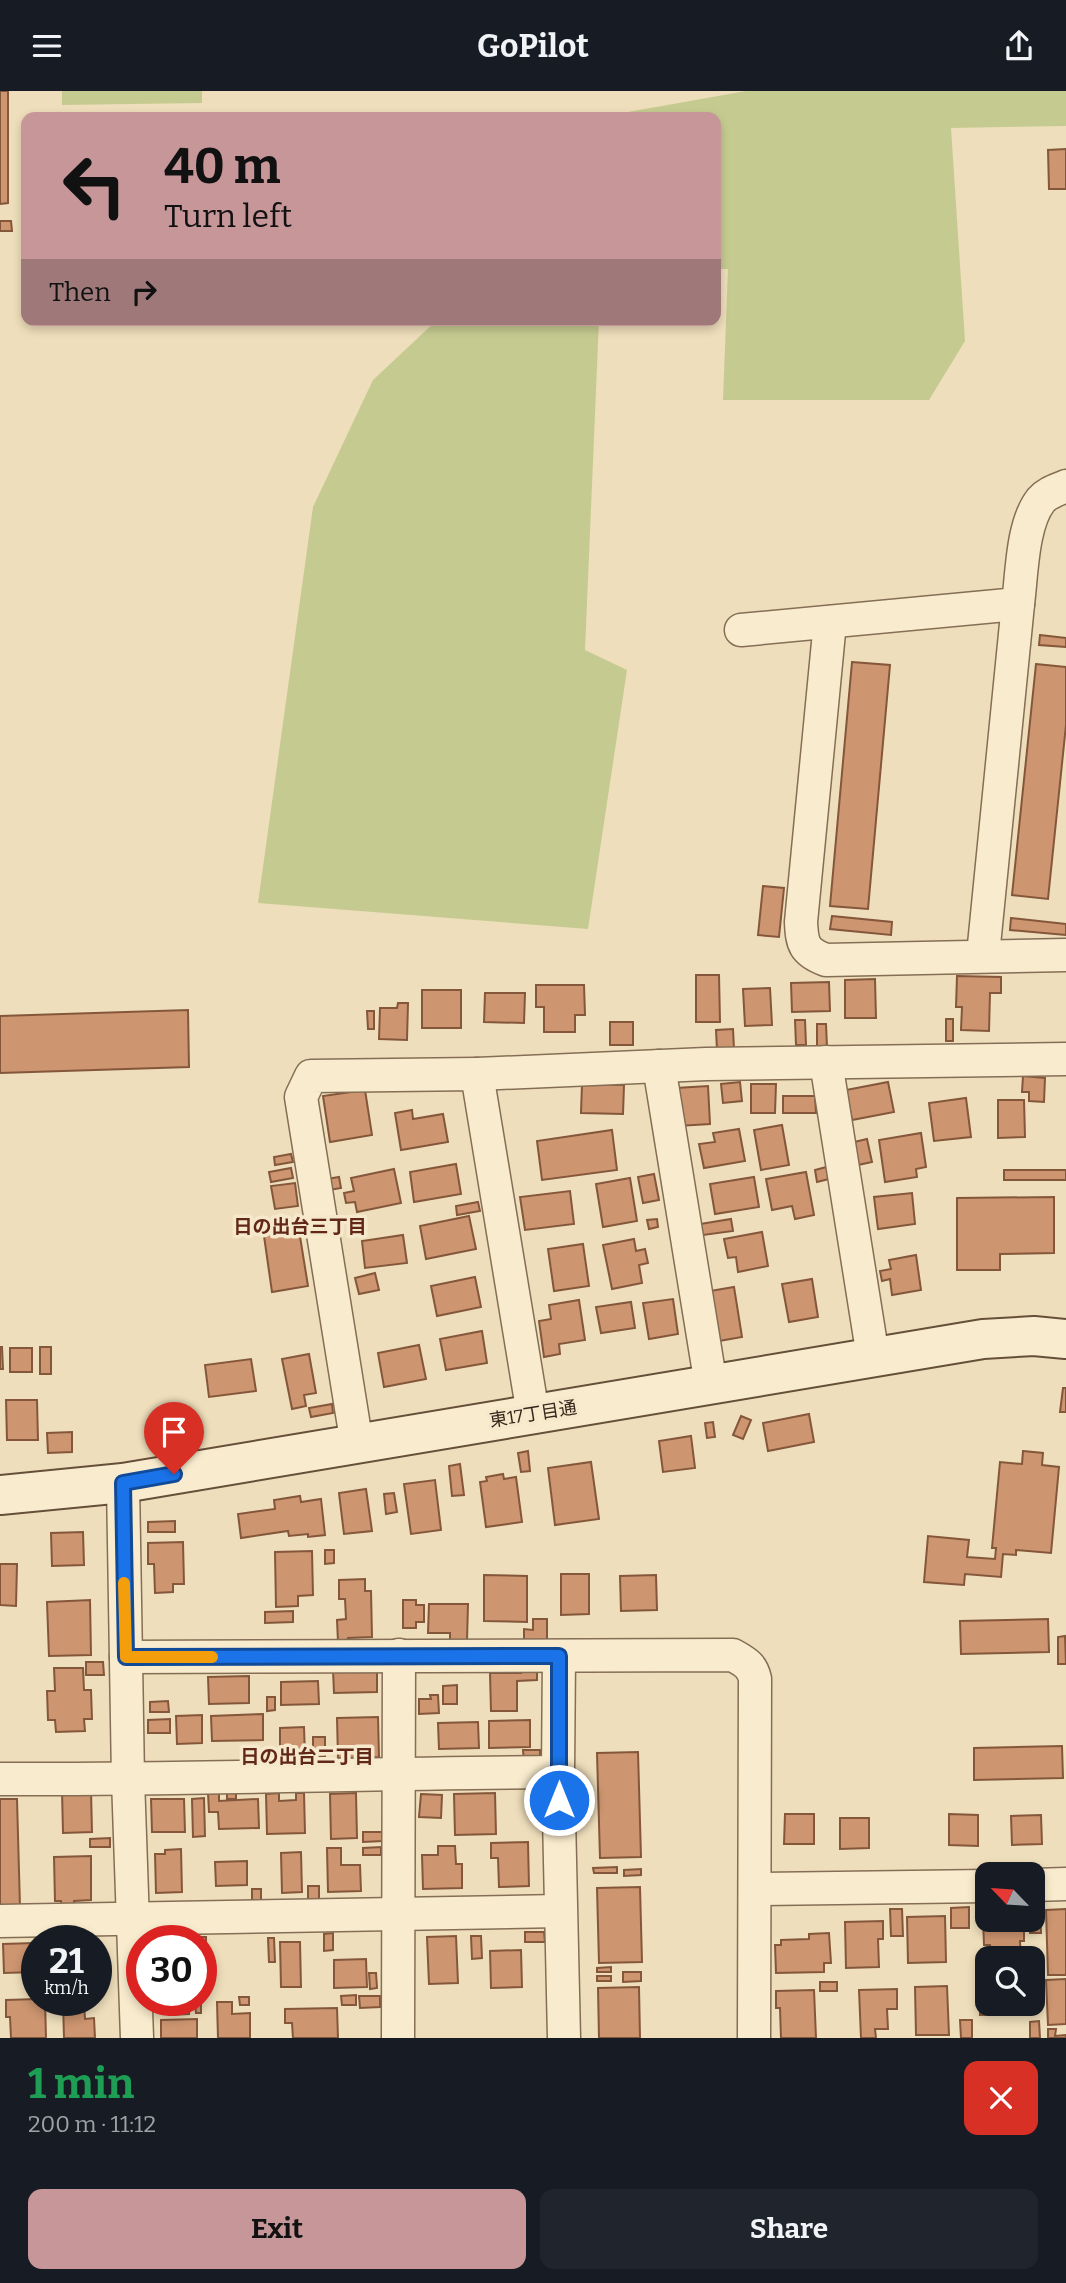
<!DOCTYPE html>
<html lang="en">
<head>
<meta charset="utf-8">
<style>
  body { margin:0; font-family:Bitter,"Noto Sans JP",serif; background:#20242c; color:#f1f3f6; height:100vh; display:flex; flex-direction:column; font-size:26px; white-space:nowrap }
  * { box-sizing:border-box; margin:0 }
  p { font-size:23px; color:#9ea1a6 }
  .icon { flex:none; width:38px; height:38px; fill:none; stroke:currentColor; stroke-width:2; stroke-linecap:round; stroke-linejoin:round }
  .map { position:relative; height:1947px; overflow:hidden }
  .drawer { display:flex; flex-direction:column; background:#171b24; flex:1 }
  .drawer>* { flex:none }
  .hud { position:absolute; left:21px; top:21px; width:700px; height:214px; border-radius:14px; box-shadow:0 4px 10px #0003; background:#c79699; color:#111; overflow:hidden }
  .needle { width:46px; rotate:295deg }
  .buttons { position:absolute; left:975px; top:1771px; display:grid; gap:14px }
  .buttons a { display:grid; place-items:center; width:70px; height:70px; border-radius:14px; background:#171b24; box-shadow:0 4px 10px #0003; font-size:35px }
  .speed { position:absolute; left:21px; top:1834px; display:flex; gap:14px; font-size:35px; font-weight:700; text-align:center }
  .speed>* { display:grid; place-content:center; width:91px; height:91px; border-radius:50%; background:#171b24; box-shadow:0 4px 10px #0003; line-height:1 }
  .speed small { font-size:18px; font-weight:400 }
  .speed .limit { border:10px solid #d22; background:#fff; color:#111 }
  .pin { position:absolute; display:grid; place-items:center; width:60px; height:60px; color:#fff; margin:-72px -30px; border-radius:50% 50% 50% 0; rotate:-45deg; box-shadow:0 0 7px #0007 }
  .pin .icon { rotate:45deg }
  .me { position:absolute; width:77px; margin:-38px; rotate:0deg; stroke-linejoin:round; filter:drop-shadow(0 0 5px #0008) }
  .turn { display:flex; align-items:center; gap:24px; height:147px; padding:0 28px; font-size:32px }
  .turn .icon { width:91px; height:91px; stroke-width:2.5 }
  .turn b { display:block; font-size:49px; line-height:60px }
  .then { display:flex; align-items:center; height:66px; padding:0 28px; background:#0003; gap:14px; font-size:26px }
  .round { display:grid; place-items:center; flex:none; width:74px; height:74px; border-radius:14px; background:#20242c }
  .headline { display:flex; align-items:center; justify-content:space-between; height:119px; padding:0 28px }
  h1 { font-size:42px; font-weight:700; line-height:52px; color:#1e9e55 }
  .cta { display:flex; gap:14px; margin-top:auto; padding:14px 28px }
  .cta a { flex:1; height:80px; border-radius:14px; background:#c79699; color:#111; font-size:28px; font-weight:700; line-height:80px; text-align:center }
  .cta a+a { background:#20242c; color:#f1f3f6 }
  header { display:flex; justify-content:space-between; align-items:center; height:91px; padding:0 28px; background:#171b24; font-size:32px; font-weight:700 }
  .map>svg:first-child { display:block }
</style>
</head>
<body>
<header><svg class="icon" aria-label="menu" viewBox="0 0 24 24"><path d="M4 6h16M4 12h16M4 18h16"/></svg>GoPilot<svg class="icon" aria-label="share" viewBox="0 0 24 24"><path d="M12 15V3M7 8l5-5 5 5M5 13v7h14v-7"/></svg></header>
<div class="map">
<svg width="1066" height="1947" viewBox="0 0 1066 1947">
  <rect width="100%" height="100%" fill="#eedebb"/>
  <g fill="#c5cb90">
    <polygon points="62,0 202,0 202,12 62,14"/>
    <polygon points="746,0 1066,0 1066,35 951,37 965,250 929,309 723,309 728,178 716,178 716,26 600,26"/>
    <polygon points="437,229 599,229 585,559 627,579 588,838 258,812 313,416 373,289"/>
  </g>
  <g fill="#cd9570" stroke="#84573b" stroke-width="2">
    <polygon points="0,0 8,0 8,112 0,113"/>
    <polygon points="1066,58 1066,98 1049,98 1048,59"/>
    <polygon points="0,130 11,130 12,140 0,140"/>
    <polygon points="1040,544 1066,547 1066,556 1039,554"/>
    <polygon points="852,571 890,574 868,818 830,815"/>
    <polygon points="1036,573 1066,576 1066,634 1048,808 1012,804"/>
    <polygon points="763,795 784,797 779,846 758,844"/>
    <polygon points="832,825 892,831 891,844 830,838"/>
    <polygon points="1011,827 1066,833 1066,844 1010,839"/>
    <polygon points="696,884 719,884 720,931 696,931"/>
    <polygon points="957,885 1001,886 1001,902 990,902 989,940 961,939 962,916 956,916"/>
    <polygon points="875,888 876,927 845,927 845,889"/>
    <polygon points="829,891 830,920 792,921 791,892"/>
    <polygon points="536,894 584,894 585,924 575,924 575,941 544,941 544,916 536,916"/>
    <polygon points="770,897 772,934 745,935 743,898"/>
    <rect x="422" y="899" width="39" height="38"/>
    <polygon points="485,902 525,902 524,932 484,931"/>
    <polygon points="398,912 408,912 407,949 379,948 380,917 397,917"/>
    <polygon points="188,919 189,976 0,982 0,925"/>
    <polygon points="367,920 374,920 374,938 368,938"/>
    <rect x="946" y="928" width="7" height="22"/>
    <polygon points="795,929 805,929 806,954 796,954"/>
    <rect x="610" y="931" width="23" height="23"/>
    <polygon points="817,933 826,933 827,956 817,956"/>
    <polygon points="733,938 734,958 717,959 716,939"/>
    <polygon points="1023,985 1045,987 1044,1011 1029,1010 1029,1001 1022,1001"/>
    <polygon points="740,991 742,1010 723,1012 721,993"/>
    <polygon points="888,991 894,1021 852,1029 846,999"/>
    <polygon points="582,993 624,994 623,1023 581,1022"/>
    <polygon points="751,993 776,993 775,1022 751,1022"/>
    <polygon points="708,995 710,1033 678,1035 676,997"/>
    <polygon points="365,999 372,1044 330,1051 323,1005"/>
    <polygon points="783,1005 815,1005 816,1022 783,1022"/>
    <polygon points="966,1007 971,1046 934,1050 929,1012"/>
    <polygon points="998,1009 1024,1009 1025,1046 998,1047"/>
    <polygon points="412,1019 413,1028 443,1023 448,1051 401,1059 395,1022"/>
    <polygon points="782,1034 789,1074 761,1079 754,1039"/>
    <polygon points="739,1038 745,1070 704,1077 699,1053 715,1051 713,1042"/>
    <polygon points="612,1039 617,1079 542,1089 537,1050"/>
    <polygon points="921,1042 926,1076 916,1078 917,1086 885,1091 879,1049"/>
    <polygon points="867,1048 872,1071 858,1074 854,1051"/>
    <polygon points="291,1063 293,1071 275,1074 274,1066"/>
    <polygon points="456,1073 461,1103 414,1111 410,1081"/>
    <polygon points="830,1075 833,1087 817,1091 815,1079"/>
    <polygon points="291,1077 293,1087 271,1091 269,1081"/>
    <polygon points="394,1078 401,1112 357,1121 355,1111 346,1112 344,1102 354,1100 351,1087"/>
    <rect x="1004" y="1079" width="62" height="10"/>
    <polygon points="806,1081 814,1124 795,1128 792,1115 772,1119 766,1088"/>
    <polygon points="654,1083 659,1109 643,1112 638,1086"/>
    <polygon points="339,1086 341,1097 329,1099 327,1088"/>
    <polygon points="754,1086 759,1116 715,1123 710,1093"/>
    <polygon points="630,1087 637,1130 603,1136 596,1093"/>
    <polygon points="295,1092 298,1115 275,1118 271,1095"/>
    <polygon points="570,1100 574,1133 525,1139 520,1106"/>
    <polygon points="912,1102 915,1133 878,1138 874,1106"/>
    <polygon points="1054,1106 1054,1162 1000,1163 1000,1179 957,1179 957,1107"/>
    <polygon points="478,1111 480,1120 457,1124 456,1115"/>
    <polygon points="469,1125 476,1158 426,1168 420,1135"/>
    <polygon points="657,1128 658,1136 649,1138 647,1129"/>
    <polygon points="731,1128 733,1140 696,1145 694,1134"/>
    <polygon points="298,1133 308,1195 272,1201 263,1138"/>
    <polygon points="762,1141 768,1175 738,1181 736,1166 728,1167 724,1148"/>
    <polygon points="403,1144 407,1172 365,1177 362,1150"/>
    <polygon points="634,1148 636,1160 645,1158 648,1172 639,1174 642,1192 612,1198 603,1154"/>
    <polygon points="583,1153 589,1195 554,1200 548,1158"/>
    <polygon points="916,1164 921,1199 892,1204 890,1188 882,1190 880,1180 891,1178 889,1169"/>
    <polygon points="375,1182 379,1199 359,1203 355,1187"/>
    <polygon points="475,1186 481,1216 437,1225 431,1195"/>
    <polygon points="812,1188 818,1226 789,1231 782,1193"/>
    <polygon points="734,1196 742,1246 719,1250 710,1200"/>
    <polygon points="673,1208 678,1243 649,1248 643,1212"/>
    <polygon points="579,1209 585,1249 559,1253 560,1263 544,1266 539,1230 551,1228 549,1214"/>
    <polygon points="631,1211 635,1237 601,1242 596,1216"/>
    <polygon points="482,1240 487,1272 446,1279 440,1248"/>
    <polygon points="419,1254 426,1288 384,1296 378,1262"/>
    <polygon points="0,1256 2,1256 3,1278 0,1278"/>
    <rect x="40" y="1256" width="11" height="27"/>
    <rect x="10" y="1257" width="22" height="24"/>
    <polygon points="309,1263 316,1302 304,1304 306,1315 292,1318 282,1268"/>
    <polygon points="251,1268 256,1300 209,1306 205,1274"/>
    <polygon points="1063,1297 1066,1297 1066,1321 1060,1321"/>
    <polygon points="6,1309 37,1309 38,1349 7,1349"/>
    <polygon points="332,1313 333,1322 311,1326 309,1317"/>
    <polygon points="809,1323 814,1351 768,1360 763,1332"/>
    <polygon points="741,1325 751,1329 743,1348 733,1344"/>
    <polygon points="713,1331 715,1346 707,1347 705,1332"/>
    <polygon points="72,1341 72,1361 48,1362 47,1342"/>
    <polygon points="691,1345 695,1377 663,1381 659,1350"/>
    <polygon points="528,1360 530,1380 521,1381 518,1362"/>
    <polygon points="1023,1360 1043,1362 1042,1374 1059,1376 1051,1462 1016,1459 1016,1464 1003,1463 1001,1486 965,1483 964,1494 924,1491 928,1445 969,1449 967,1466 995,1468 996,1457 992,1457 1000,1371 1022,1373"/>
    <polygon points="591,1371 599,1428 555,1434 548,1377"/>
    <polygon points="460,1373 464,1404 452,1405 449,1375"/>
    <polygon points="503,1383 504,1388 516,1386 522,1431 486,1436 480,1391 487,1390 486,1386"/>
    <polygon points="435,1389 441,1439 411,1443 404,1393"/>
    <polygon points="366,1398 372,1440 344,1443 339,1402"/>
    <polygon points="394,1402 397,1421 386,1423 384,1403"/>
    <polygon points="300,1405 301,1411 321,1408 325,1444 308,1446 308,1443 289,1445 288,1440 241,1447 238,1423 275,1418 274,1409"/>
    <polygon points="175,1430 175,1441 148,1441 148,1431"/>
    <polygon points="83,1441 84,1474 52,1475 51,1442"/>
    <polygon points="183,1451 184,1493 173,1493 173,1501 155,1502 154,1473 148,1473 148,1452"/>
    <polygon points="325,1459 334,1459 334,1472 325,1473"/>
    <polygon points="312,1460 313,1504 298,1505 298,1515 276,1516 275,1461"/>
    <polygon points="0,1473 17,1473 16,1515 0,1514"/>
    <polygon points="561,1483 589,1483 589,1523 561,1524"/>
    <polygon points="484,1484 527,1485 527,1531 484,1530"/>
    <polygon points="656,1484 657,1519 621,1520 620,1485"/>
    <polygon points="365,1488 365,1500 371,1500 372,1546 348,1547 347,1551 338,1551 337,1529 346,1528 345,1508 339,1508 339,1489"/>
    <polygon points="90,1509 91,1564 49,1565 47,1511"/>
    <polygon points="403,1509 416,1509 416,1514 424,1514 424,1531 416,1531 416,1537 403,1537"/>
    <polygon points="429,1513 468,1513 467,1550 450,1550 450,1542 428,1542"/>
    <polygon points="293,1520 293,1531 265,1532 265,1521"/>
    <polygon points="533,1528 547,1528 547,1552 524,1552 524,1538 533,1539"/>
    <polygon points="1048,1528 1049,1561 961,1563 960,1530"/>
    <polygon points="1065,1545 1066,1573 1058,1573 1058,1546"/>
    <polygon points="86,1571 103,1571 104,1584 86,1584"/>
    <polygon points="54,1577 83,1577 84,1599 91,1599 92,1628 84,1628 85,1640 56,1641 55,1629 48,1629 47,1600 55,1600"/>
    <polygon points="521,1577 537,1577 537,1589 517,1590 517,1620 491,1620 490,1582 521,1582"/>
    <polygon points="377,1578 377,1601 334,1602 333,1579"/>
    <polygon points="249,1585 249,1612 209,1613 208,1586"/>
    <polygon points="318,1590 319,1613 281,1614 281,1591"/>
    <polygon points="457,1594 457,1613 443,1613 443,1595"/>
    <polygon points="430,1604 438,1604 439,1622 419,1623 419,1608 431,1608"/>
    <polygon points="267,1606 275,1606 275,1619 267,1620"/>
    <polygon points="168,1610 169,1621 150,1621 150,1611"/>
    <polygon points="263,1623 263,1649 212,1650 211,1625"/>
    <polygon points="202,1624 202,1652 177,1653 176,1625"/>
    <polygon points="378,1626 379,1666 338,1667 337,1627"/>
    <polygon points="170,1628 170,1642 148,1642 148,1629"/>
    <polygon points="530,1629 530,1656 489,1657 489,1630"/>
    <polygon points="478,1631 479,1657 439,1658 438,1632"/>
    <polygon points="304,1636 305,1665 280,1665 280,1637"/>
    <rect x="313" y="1646" width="12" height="20"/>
    <polygon points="1062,1655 1063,1687 974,1689 974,1657"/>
    <polygon points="523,1659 540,1659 540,1670 524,1670"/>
    <polygon points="638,1661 641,1766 600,1767 597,1662"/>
    <polygon points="62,1700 91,1700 92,1741 63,1742"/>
    <rect x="227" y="1700" width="9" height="8"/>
    <polygon points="208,1702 219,1702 219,1710 258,1708 259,1737 219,1738 218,1721 209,1721"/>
    <polygon points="279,1702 279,1710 296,1709 296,1702 304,1702 305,1742 267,1743 266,1703"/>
    <polygon points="356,1702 357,1747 331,1748 330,1703"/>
    <polygon points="495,1702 496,1743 455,1744 454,1703"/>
    <polygon points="421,1703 442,1704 441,1727 419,1726"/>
    <polygon points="204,1707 205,1745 193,1746 192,1708"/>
    <polygon points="0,1708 17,1708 20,1816 0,1816"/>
    <polygon points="151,1708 184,1708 185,1741 152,1741"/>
    <polygon points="785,1723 814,1723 814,1753 784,1753"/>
    <polygon points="949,1723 978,1724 978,1755 949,1754"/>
    <polygon points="1041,1724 1042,1753 1012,1754 1011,1725"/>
    <polygon points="840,1727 869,1727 869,1757 840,1758"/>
    <polygon points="363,1741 382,1741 383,1750 363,1751"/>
    <polygon points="110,1747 110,1756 90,1756 90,1748"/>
    <polygon points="528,1751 529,1795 499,1796 498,1767 491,1767 491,1752"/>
    <polygon points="438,1755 455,1755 456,1773 462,1773 462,1797 423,1798 422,1764 438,1764"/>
    <polygon points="381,1756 381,1764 363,1764 363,1757"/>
    <polygon points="327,1757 341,1757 341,1774 360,1774 361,1800 328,1801"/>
    <polygon points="181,1758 182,1801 156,1802 155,1763 165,1763 165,1759"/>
    <polygon points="301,1761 302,1801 282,1802 281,1762"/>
    <polygon points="91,1765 91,1809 74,1810 74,1816 61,1816 61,1810 55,1810 54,1766"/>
    <polygon points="247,1770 247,1794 216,1795 215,1771"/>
    <polygon points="617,1776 617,1782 594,1782 593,1777"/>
    <polygon points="641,1778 641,1784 624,1785 624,1779"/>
    <rect x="308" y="1795" width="11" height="15"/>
    <polygon points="640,1796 642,1871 599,1872 597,1797"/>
    <rect x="252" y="1798" width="9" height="13"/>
    <polygon points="1032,1813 1040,1813 1041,1842 1030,1842"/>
    <polygon points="969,1816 969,1837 951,1837 951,1817"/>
    <polygon points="890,1818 902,1818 903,1845 891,1845"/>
    <polygon points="1066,1818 1066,1884 1048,1884 1046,1819"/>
    <polygon points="945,1825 946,1871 908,1872 907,1826"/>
    <polygon points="983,1829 1020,1829 1020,1839 1024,1839 1024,1850 1020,1850 1021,1867 990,1867 990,1854 984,1854"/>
    <polygon points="883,1830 883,1848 878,1848 879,1876 846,1877 845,1831"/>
    <polygon points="525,1841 544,1841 545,1851 525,1851"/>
    <polygon points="333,1842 333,1859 324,1860 324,1843"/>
    <polygon points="829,1842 831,1872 824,1872 824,1881 776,1882 775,1854 781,1854 781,1849 809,1848 809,1843"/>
    <polygon points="456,1845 458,1892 429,1893 427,1846"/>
    <polygon points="471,1845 481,1845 482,1867 472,1868"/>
    <polygon points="193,1846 206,1846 206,1867 201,1867 201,1850 193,1850"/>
    <polygon points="268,1847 274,1847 275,1871 269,1871"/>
    <polygon points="280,1851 300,1851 301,1896 281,1896"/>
    <polygon points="34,1852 35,1881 4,1882 3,1853"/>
    <polygon points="521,1859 522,1896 491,1897 490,1860"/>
    <polygon points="366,1868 367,1896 334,1897 334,1869"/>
    <polygon points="611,1876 611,1881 597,1881 597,1877"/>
    <polygon points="623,1881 641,1881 641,1890 623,1891"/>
    <polygon points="369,1882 376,1882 377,1897 370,1898"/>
    <rect x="597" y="1885" width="14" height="5"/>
    <polygon points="1066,1888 1066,1933 1048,1934 1046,1889"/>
    <rect x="820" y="1891" width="17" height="9"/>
    <polygon points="947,1895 949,1944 916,1944 915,1896"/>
    <polygon points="639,1896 640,1947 599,1947 598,1897"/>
    <polygon points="980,1897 987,1897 987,1913 1028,1913 1028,1923 980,1924"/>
    <polygon points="897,1898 897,1918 887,1918 888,1938 875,1938 876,1947 861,1947 859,1899"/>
    <polygon points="814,1899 816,1947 781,1947 780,1917 776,1917 776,1900"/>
    <polygon points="356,1904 356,1914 342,1914 341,1905"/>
    <polygon points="359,1905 380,1905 380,1916 360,1917"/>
    <polygon points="239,1906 249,1906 249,1914 240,1914"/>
    <polygon points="37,1908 45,1909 46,1947 11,1947 10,1926 6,1926 6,1909"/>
    <polygon points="63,1911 84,1911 85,1928 94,1927 95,1947 64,1947"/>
    <polygon points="217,1911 232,1911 232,1923 250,1922 250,1947 218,1947"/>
    <polygon points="189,1913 189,1923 169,1924 169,1914"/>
    <polygon points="201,1913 201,1922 196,1922 195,1914"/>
    <polygon points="337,1917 338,1947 293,1947 292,1932 285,1932 285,1918"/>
    <polygon points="197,1928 197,1947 161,1947 161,1929"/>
    <polygon points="960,1929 972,1929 972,1947 961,1947"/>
    <polygon points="1039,1930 1040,1947 1030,1947 1030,1931"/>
    <polygon points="1048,1938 1056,1938 1055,1945 1066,1944 1066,1947 1048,1947"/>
  </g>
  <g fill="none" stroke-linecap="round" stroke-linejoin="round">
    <g stroke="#856e55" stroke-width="35">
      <g id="street">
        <path d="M830 531 801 831C802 853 804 861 826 869L1066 864"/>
        <path d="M741 539 1018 513C1022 482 1022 433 1041 409 1048 401 1057 399 1066 395"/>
        <polyline points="983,864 1018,513"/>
        <polyline points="826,971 873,1266"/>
        <polyline points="659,975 711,1294"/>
        <polyline points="477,983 706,973 1066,968"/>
        <polyline points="357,1354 301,1006 311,985 477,983 533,1323"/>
        <polyline points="123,1392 128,1688 137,1947"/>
        <polyline points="559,1565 558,1681 564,1947"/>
        <path d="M126 1566 733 1564C745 1571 752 1574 755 1588L754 1947"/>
        <path d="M0 1688C186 1689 372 1682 558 1681"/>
        <polyline points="1032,1794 1066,1793"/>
        <polyline points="755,1798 987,1795"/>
        <polyline points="0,1830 560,1820"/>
        <polyline points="398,1947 399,1564"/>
      </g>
    </g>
    <g stroke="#664f39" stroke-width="42">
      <polyline id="secondary" points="0,1404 123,1392 983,1248 1034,1245 1066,1248"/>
    </g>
    <use href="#street" stroke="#f9ecce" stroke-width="32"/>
    <use href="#secondary" stroke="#f9ecce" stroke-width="38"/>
  </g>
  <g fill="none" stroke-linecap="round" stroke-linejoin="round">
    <g stroke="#114b97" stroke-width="18">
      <polyline id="route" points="174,1383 123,1392 126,1566 559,1565 559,1709"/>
    </g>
    <use href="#route" stroke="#1a73e8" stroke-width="12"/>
    <polyline stroke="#f59e0b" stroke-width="12" points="124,1492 126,1566 212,1566"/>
  </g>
  <g text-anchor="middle" stroke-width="7" stroke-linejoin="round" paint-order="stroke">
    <g font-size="18" fill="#34261a" stroke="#f5e8cb">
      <text transform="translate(533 1323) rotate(-9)" y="6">東17丁目通</text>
    </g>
    <g font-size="19" font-weight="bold" fill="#612719" stroke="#f5e8cb">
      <text x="300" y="1142">日の出台三丁目</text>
      <text x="307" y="1672">日の出台二丁目</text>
    </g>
  </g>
</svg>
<div class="buttons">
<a><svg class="needle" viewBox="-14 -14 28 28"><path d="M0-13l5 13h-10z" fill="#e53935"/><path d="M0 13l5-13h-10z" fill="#9ea1a6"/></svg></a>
<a><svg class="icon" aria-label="search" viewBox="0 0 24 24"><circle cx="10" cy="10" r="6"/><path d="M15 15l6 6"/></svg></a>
</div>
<div class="speed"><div>21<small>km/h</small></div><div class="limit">30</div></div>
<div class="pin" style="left:174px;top:1383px;background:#d93025"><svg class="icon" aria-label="arrive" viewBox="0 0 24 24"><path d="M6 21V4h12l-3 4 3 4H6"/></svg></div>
<svg class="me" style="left:559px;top:1709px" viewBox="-20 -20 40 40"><circle r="17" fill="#1a73e8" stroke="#fff" stroke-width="3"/><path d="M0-11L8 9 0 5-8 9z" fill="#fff"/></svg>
<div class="hud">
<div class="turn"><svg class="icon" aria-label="left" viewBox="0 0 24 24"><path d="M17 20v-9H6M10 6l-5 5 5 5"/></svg><div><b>40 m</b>Turn left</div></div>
<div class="then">Then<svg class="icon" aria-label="right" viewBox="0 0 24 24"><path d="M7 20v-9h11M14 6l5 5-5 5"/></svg></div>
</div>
</div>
<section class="drawer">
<div class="headline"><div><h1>1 min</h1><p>200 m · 11:12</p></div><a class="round" style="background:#d93025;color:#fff"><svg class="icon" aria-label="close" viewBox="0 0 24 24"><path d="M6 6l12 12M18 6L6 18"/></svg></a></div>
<div class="cta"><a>Exit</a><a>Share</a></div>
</section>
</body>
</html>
